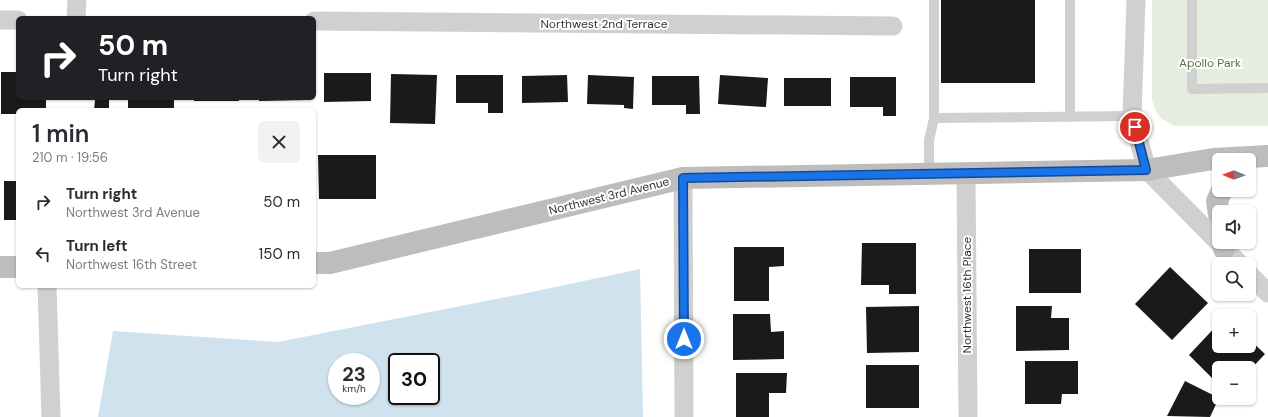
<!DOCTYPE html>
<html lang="en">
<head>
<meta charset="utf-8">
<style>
  body { margin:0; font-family:"DM Sans",sans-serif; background:#f2f2f3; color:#2b2b33; height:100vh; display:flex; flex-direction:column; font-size:15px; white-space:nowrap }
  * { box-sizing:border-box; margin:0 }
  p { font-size:13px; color:#7c7c81 }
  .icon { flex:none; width:22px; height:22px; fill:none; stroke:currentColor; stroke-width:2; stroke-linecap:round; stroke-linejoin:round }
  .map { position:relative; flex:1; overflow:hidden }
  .panel { position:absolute; left:16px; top:108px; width:300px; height:180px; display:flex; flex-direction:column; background:#fff; border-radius:6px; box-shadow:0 1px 3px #0004 }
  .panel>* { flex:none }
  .banner { position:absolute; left:16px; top:16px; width:300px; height:84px; border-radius:6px; box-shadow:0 1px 3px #0004; background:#202124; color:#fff; overflow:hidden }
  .needle { width:26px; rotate:271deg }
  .controls { position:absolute; left:1212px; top:153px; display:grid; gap:8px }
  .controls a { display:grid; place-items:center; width:44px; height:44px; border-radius:6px; background:#fff; box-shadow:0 1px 3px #0004; font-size:20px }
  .speed { position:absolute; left:328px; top:353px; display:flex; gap:8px; font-size:20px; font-weight:700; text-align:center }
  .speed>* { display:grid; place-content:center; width:52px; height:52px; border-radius:50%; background:#fff; box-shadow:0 1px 3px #0004; line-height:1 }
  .speed small { font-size:10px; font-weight:400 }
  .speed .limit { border:2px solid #111; border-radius:6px; background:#fff; color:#111 }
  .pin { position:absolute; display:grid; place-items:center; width:34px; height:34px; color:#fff; margin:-17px; border:2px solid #fff; border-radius:50%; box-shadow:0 1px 4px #0007 }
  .me { position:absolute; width:44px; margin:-22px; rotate:0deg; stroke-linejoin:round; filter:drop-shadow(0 0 3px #0008) }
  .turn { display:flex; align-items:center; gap:14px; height:84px; padding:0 16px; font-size:18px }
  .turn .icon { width:52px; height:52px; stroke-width:2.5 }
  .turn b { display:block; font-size:28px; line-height:34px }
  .round { display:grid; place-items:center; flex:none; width:42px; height:42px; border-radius:6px; background:#f2f2f3 }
  .head { display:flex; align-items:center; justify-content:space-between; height:68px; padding:0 16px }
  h1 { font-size:24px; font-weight:600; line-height:30px }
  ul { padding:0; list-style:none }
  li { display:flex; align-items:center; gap:12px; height:52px; padding:0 16px }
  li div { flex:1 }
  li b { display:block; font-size:15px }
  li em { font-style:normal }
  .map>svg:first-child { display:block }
</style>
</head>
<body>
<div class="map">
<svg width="1268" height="417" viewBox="0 0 1268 417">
  <rect width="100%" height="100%" fill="#fff"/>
  <path fill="#e6ecdf" d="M1152 0H1268V126H1175C1160 119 1157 116 1152 100Z"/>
  <path fill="#cfe2ee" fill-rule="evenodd" d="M640 269 643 417H98L113 331 278 342 527 293ZM337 362H371V396H337ZM397 362H431V396H397Z"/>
  <g fill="#1a1a1a">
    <rect x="941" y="0" width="94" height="83"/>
    <polygon points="1,72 18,72 18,98 46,98 46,110 18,110 18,114 1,114"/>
    <polygon points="324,73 371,73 371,101 324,102"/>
    <polygon points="391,74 437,75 435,124 390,123"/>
    <polygon points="456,75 503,75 503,113 488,113 488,103 456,103"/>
    <polygon points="567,75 568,102 522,103 522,76"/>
    <polygon points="588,75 634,77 633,109 624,108 624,105 587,104"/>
    <polygon points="720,75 768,78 766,107 718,104"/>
    <polygon points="652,76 699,76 700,114 686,114 686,105 652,105"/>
    <polygon points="850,77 896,77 896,116 883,116 883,107 850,107"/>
    <rect x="784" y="78" width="47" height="28"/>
    <polygon points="62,98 109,98 109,110 94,110 95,100 62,100"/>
    <rect x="128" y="98" width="46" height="12"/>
    <rect x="194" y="98" width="45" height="3"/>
    <polygon points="259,98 306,98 306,100 259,101"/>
    <polygon points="318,155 376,155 376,199 319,199"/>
    <rect x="4" y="181" width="14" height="39"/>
    <polygon points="862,243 916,243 916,294 889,294 889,285 861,285"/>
    <polygon points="734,247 784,247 784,266 769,267 769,301 734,301"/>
    <rect x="1029" y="249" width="52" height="44"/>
    <polygon points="1170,267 1208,303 1172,340 1135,304"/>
    <polygon points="919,306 919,352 867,353 866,307"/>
    <polygon points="1016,306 1052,306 1051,318 1069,318 1069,350 1016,351"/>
    <polygon points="733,314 770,314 771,332 784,331 784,359 733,360"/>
    <polygon points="1219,323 1219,346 1249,346 1249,339 1265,354 1249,371 1249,368 1219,368 1219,385 1189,355"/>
    <polygon points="1025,361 1078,361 1078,394 1062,394 1061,404 1025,404"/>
    <rect x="866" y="365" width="53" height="43"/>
    <polygon points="736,373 787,373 786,393 769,393 769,417 736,417"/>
    <polygon points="1185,381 1219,398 1210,417 1167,416"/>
  </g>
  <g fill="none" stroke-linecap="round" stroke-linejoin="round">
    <g stroke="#d0d0d0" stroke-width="10">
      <polyline points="1070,0 1070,117"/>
      <polyline points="1192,0 1192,89 1268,88"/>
      <polyline points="934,118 1132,116"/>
      <polyline points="929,173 929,141 934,118 934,0"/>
    </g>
    <g stroke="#d0d0d0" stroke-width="19">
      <polyline points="1136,0 1132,116 1147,170 1240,264"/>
      <polyline points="76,18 77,0"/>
      <polyline points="0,20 18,20"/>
      <polyline points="314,21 893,26"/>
      <polyline points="966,173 968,417"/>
      <polyline points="683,178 684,417"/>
      <polyline points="1249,274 1268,293"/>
      <polyline points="47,286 51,417"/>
    </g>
    <g stroke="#bdbdbd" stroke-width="22">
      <polyline points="1219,215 1217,201 1222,190"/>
      <polyline points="1223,242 1224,249"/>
      <polyline points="314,263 330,263 683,178 1147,170 1213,159 1268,156"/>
      <polyline points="0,267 18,267"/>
    </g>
  </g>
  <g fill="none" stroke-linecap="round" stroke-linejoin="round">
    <g stroke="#114b97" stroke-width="10">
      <polyline id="route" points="684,339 683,178 1146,170 1135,127"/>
    </g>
    <use href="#route" stroke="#1a73e8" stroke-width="7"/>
  </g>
  <g text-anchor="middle" stroke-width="4" stroke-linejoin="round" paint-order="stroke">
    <g font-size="12" fill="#333" stroke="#fff">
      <text x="604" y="28">Northwest 2nd Terrace</text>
      <text transform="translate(609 196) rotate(-14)" y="4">Northwest 3rd Avenue</text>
      <text transform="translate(967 295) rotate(-90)" y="4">Northwest 16th Place</text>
    </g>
    <g font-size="12" fill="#56703f" stroke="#fff">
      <text x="1210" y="67">Apollo Park</text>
    </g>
  </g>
</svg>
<div class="controls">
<a><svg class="needle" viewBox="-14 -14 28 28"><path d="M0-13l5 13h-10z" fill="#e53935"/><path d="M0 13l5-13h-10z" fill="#7c7c81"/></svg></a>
<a><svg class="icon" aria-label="sound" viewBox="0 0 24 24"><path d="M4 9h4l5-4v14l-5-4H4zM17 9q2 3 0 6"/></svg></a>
<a><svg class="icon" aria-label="search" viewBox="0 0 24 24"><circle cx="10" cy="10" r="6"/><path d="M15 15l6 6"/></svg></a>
<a>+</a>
<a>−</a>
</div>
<div class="speed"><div>23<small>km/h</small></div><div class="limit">30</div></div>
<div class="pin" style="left:1135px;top:127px;background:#d93025"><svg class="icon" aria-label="arrive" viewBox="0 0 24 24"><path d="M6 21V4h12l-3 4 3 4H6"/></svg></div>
<svg class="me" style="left:684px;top:339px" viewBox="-20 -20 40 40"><circle r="17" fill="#1a73e8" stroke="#fff" stroke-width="3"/><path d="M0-11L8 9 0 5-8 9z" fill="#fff"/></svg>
<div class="banner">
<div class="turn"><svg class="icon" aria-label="right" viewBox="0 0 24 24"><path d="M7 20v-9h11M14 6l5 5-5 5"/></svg><div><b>50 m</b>Turn right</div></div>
</div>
<section class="panel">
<div class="head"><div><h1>1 min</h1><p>210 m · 19:56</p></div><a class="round"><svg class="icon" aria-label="close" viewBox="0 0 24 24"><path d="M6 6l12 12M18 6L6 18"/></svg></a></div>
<ul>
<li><svg class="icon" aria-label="right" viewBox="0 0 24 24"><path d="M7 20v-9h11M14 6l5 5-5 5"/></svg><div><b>Turn right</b><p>Northwest 3rd Avenue</p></div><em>50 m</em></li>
<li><svg class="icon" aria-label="left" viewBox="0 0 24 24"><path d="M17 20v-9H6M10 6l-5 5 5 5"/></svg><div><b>Turn left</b><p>Northwest 16th Street</p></div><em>150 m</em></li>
</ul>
</section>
</div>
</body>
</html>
